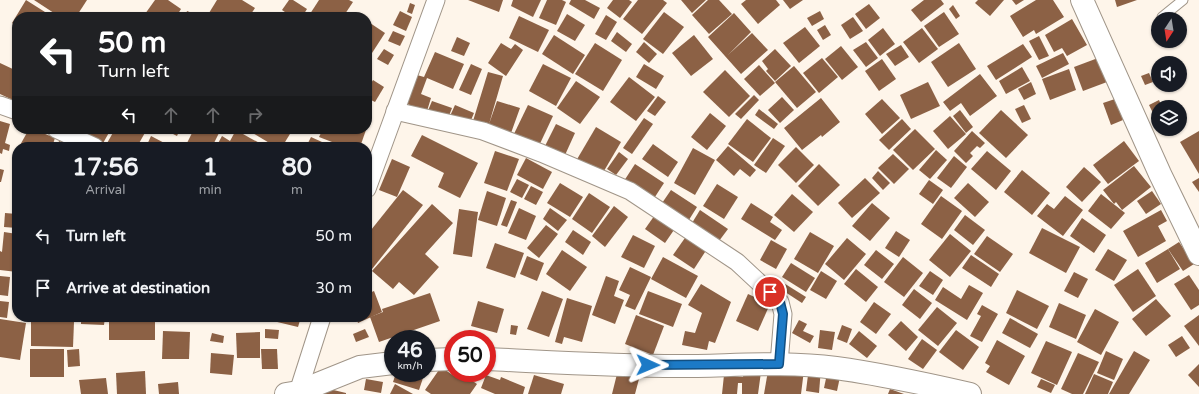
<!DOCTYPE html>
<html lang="en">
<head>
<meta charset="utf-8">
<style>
  body { margin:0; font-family:"Varela Round",sans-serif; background:#20242c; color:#f1f3f6; height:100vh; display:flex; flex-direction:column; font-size:15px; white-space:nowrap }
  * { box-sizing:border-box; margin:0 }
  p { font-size:13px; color:#9ea1a6 }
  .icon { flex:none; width:22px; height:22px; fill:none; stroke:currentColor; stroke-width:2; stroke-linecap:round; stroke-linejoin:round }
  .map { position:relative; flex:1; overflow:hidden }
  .sheet { position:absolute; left:12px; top:142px; width:360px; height:180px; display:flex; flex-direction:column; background:#171b24; border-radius:16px; box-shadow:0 1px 3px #0004 }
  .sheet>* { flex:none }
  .hud { position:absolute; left:12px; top:12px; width:360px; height:122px; border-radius:16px; box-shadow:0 1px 3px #0004; background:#202124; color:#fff; overflow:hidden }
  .needle { width:26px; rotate:192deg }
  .tools { position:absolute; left:1151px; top:12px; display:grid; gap:8px }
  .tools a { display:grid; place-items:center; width:36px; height:36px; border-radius:50%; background:#171b24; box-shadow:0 1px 3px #0004; font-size:20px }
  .speed { position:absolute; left:384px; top:330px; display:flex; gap:8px; font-size:20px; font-weight:700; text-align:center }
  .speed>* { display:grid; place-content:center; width:52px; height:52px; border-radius:50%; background:#171b24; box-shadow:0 1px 3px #0004; line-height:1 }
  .speed small { font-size:10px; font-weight:400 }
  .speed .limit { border:6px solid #d22; background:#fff; color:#111 }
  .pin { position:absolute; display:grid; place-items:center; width:34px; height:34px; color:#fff; margin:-17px; border:2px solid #fff; border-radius:50%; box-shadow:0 1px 4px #0007 }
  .me { position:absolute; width:44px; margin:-22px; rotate:91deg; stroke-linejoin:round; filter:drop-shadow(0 0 3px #0008) }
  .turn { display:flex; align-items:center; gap:14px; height:84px; padding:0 20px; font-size:18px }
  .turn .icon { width:52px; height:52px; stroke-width:2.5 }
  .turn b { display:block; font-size:28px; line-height:34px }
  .lanes { display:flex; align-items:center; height:38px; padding:0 20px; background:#0003; justify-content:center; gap:20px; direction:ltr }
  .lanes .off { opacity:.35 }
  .eta { display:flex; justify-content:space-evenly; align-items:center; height:68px; text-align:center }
  .eta b { font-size:24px; font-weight:700; line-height:28px }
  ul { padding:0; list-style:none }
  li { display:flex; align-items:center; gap:12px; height:52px; padding:0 20px }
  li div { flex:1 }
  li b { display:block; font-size:15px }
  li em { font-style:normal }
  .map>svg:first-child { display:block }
</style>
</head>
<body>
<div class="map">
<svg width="1199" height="394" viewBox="0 0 1199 394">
  <rect width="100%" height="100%" fill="#fef5ea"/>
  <g fill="#8c6145">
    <polygon points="26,0 45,12 53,17 17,17 17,27 12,23"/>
    <polygon points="34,0 87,0 76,17 60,17"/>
    <polygon points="155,0 168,0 181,9 176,17 149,17 145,14"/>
    <polygon points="217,0 242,0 255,8 249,17 216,17 209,13"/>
    <polygon points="289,0 293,0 307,9 302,17 292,17 282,10"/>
    <polygon points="319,0 349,0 353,2 343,17 308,17"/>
    <polygon points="468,0 503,0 499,12"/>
    <polygon points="513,0 541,0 533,17 511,6"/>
    <polygon points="547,0 562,0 566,2 556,25 539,18"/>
    <polygon points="571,0 585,0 600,8 594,19 569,4"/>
    <polygon points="613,0 629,0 632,2 620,18 607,8"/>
    <polygon points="638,0 663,0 667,3 642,34 623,19"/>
    <polygon points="681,0 706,0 692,13"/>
    <polygon points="708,0 719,0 732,14 709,34 692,15"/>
    <polygon points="746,0 776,0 780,5 758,24 741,4"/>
    <polygon points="783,0 803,0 790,9"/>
    <polygon points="924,0 941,0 944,4 921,22 911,10"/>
    <polygon points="978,0 1004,0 990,16 975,3"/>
    <polygon points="1012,0 1024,0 1016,5"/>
    <polygon points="1036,0 1053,0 1064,17 1036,34 1034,30 1023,37 1010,16"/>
    <polygon points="1115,0 1137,0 1117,7"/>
    <polygon points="410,3 415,5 412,14 407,12"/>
    <polygon points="869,4 880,18 866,29 855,14"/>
    <polygon points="953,5 960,16 956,19 949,9"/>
    <polygon points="187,11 202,17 185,17"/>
    <polygon points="400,11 412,17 406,31 393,25"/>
    <polygon points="820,11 824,19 812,26 807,18"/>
    <polygon points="664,12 684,27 663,54 643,39"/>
    <polygon points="944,12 959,34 939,47 924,26"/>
    <polygon points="734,13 751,32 728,55 752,33 768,50 741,74 708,37"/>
    <polygon points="567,14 585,25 575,41 557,31"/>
    <polygon points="606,15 617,22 606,40 595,34"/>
    <polygon points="519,16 549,30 538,52 509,38"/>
    <polygon points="853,17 863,31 850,39 841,25"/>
    <polygon points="1072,19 1087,45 1067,56 1062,48 1054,52 1045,35"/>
    <polygon points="367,21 385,33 372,53 367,49"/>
    <polygon points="825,25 831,35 823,40 817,30"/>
    <polygon points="805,27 820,46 799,63 783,43"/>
    <polygon points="883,28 895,44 880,56 868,40"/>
    <polygon points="922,28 938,49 919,63 903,42"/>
    <polygon points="393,31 405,36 400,46 388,41"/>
    <polygon points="617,32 632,44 626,52 611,41"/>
    <polygon points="554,35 585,55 573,74 542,54"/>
    <polygon points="694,35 713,59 691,76 672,53"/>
    <polygon points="1039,36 1049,56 1039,60 1029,41"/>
    <polygon points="457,37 470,43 464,56 451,51"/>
    <polygon points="644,42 657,54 649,63 636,52"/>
    <polygon points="866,42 878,58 866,67 853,50"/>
    <polygon points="501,43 511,49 515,44 523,50 506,76 488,63"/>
    <polygon points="595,43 622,60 603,91 575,74"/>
    <polygon points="959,43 976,69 948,87 931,62"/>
    <polygon points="1023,44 1032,57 996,80 987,66"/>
    <polygon points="901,45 909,57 895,66 886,54"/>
    <polygon points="841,46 858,67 842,80 825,59"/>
    <polygon points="384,49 394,55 388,65 377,59"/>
    <polygon points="775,49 791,66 775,81 766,71 768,69 762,61"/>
    <polygon points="17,52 17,64 12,61"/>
    <polygon points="435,52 464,64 453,89 427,78 421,94 431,98 427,111 407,104 417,75 424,77"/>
    <polygon points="1063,53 1069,64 1042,78 1036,66"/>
    <polygon points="822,58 838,77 819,93 803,73"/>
    <polygon points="1098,58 1107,82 1083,91 1074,67"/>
    <polygon points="882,59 896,79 879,91 865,71"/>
    <polygon points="0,63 17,71 17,102 0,94"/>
    <polygon points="471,64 482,69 471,95 459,90"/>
    <polygon points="543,64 571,78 556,106 529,91"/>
    <polygon points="644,64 664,76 656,89 636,77"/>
    <polygon points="759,65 775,83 760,96 744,79"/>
    <polygon points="794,66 816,92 797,108 775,82"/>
    <polygon points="1022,67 1030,81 1006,94 999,81"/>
    <polygon points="1069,69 1076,90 1050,100 1042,79"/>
    <polygon points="725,70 750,96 729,117 703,92"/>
    <polygon points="488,72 503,76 489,124 497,101 520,108 511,133 473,121"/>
    <polygon points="1149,73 1153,82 1145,85 1141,76"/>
    <polygon points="980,74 997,96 970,116 961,103 950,111 943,102"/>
    <polygon points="629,77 655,97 636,121 610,102"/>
    <polygon points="373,80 384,87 375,102 367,98 367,90"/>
    <polygon points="576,81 600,97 580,124 557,108"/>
    <polygon points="928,82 940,106 911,119 900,95"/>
    <polygon points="1031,82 1036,94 1024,100 1018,89"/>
    <polygon points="754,95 759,100 741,119 735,114"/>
    <polygon points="658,96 666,102 655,116 647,111"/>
    <polygon points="782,97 794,110 780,123 768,110"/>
    <polygon points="821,98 840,122 822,137 821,135 802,150 784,128"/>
    <polygon points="882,99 900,118 882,134 865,114"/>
    <polygon points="1115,99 1123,120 1111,125 1103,103"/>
    <polygon points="1159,100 1162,107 1158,107 1158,113 1154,115 1149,105"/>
    <polygon points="432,101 452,108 447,121 427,113"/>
    <polygon points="455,105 474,113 469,125 450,116"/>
    <polygon points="528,105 553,116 537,150 512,138"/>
    <polygon points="1024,105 1031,119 1022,123 1015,109"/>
    <polygon points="759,109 778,124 774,129 755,115"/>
    <polygon points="960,110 973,127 966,133 953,116"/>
    <polygon points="1001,110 1028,135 1006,158 979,133"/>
    <polygon points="367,112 372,114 367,127"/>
    <polygon points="710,113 726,126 707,150 691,137"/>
    <polygon points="950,116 966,134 948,149 933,131"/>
    <polygon points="644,118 653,124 632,154 623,148"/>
    <polygon points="747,119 771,138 753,162 728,144"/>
    <polygon points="902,119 911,129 889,150 879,140"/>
    <polygon points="0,121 10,124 5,143 10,145 9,151 3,149 2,154 0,153"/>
    <polygon points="556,124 575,133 565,155 545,146"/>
    <polygon points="596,127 621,142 601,176 576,161"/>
    <polygon points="29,129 33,129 55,138 52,147 19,147"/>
    <polygon points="75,129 111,129 102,145"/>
    <polygon points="115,129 147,129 137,147 110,147 106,145"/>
    <polygon points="163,129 180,129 177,136"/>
    <polygon points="194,129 221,129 212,147 196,147 187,143"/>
    <polygon points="252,129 293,129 282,147 276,147 251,132"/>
    <polygon points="323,129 363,129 366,130 360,147 345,147 319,137"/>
    <polygon points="915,129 935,149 913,170 893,150"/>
    <polygon points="236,130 250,138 267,147 216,147 222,136 230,141"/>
    <polygon points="972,131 985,143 980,148 977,146 970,153 973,156 966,163 954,151"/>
    <polygon points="1199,131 1199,174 1180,142"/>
    <polygon points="422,135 478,163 460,198 438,187 444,173 411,156"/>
    <polygon points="151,136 172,147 146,147"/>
    <polygon points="311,137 333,147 306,147"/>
    <polygon points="773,138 785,146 766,173 754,165"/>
    <polygon points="59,141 78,147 57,147"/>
    <polygon points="1124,141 1139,161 1108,184 1093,165"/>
    <polygon points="653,144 678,162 668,177 642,159"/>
    <polygon points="728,146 756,170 750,177 740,169 734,176 716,160"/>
    <polygon points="796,147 814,165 796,183 778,165"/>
    <polygon points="693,148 715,160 695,195 674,183"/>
    <polygon points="936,150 947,160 930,179 919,170"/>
    <polygon points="495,151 519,159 507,191 484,183"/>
    <polygon points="987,151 1011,171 996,190 971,169"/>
    <polygon points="619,152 628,159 616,175 607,169"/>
    <polygon points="893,154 909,169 894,184 878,168"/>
    <polygon points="954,156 967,167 951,188 937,178"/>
    <polygon points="526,158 552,172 543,189 517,175"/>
    <polygon points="392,159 410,167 397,197 379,190"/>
    <polygon points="635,164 664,183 651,203 622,184"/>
    <polygon points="819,164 840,185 818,206 798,186"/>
    <polygon points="1134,166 1151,187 1122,210 1116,202 1114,204 1103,190"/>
    <polygon points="1084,167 1101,182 1082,202 1066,187"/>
    <polygon points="0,169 4,170 1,182 0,182"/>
    <polygon points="1022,170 1050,193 1032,215 1004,192"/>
    <polygon points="878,171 890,183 883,190 872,178"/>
    <polygon points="865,178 880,193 852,218 838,203"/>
    <polygon points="1199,178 1199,192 1192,182"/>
    <polygon points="517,179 529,185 522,198 510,192"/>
    <polygon points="929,180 943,190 933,204 919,194"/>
    <polygon points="560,183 583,197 570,217 547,203"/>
    <polygon points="968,183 989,202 975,217 954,198"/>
    <polygon points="717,184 738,197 724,219 703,206"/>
    <polygon points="531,186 543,192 536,205 524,199"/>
    <polygon points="403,190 423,205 372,269 367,265 367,235"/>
    <polygon points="671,190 697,207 687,223 660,206"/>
    <polygon points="487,191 506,198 497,226 478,220"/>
    <polygon points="1152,191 1161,204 1146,214 1137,201"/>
    <polygon points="589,193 610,207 592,233 572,219"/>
    <polygon points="792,194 813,212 794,232 774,215"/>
    <polygon points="1101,194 1125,213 1111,229 1088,211"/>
    <polygon points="941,196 962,211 942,239 921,224"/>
    <polygon points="1065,196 1083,210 1063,236 1037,216 1047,204 1054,209"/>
    <polygon points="511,200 517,202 507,227 501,225"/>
    <polygon points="751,203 773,217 770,222 782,230 775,240 741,219"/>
    <polygon points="872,203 890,218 870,241 852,226"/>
    <polygon points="432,204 453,223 425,254 439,267 414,295 399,282 393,289 372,271"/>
    <polygon points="614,206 628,217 605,247 592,236"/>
    <polygon points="519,208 536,216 526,240 508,233"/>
    <polygon points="550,208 567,220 558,231 543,219"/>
    <polygon points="459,209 478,212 472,257 453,254"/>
    <polygon points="700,210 728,229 719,241 692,223"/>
    <polygon points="1161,210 1167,221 1158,226 1166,241 1138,257 1123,231"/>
    <polygon points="657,212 676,227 665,243 645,229"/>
    <polygon points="5,213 17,214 17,228 4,227"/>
    <polygon points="965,215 985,230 973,245 954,230"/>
    <polygon points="1082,218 1106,235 1094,253 1070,236"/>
    <polygon points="546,225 558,234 539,258 527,248"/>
    <polygon points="1042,228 1080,247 1066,273 1029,253"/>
    <polygon points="573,230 591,242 583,255 565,242"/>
    <polygon points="896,231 910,240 899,257 885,248"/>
    <polygon points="4,232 17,234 17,272 0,270 0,251 2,252"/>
    <polygon points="810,232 834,246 818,273 794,259"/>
    <polygon points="950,234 971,251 950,277 929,260"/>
    <polygon points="633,235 655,246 644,268 621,257"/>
    <polygon points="687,235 707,249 694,269 673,255"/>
    <polygon points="987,236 1013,254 1000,272 974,254"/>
    <polygon points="847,238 866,254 844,280 825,264"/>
    <polygon points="771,240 787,249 776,269 760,260"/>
    <polygon points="1179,242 1194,264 1183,271 1168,249"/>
    <polygon points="495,243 524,253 515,278 486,268"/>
    <polygon points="1108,249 1127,260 1114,281 1095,270"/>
    <polygon points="1168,249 1180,269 1157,283 1145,263"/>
    <polygon points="562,250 587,267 570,291 546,274"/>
    <polygon points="876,250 894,264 882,279 864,265"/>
    <polygon points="971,255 999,274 991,287 962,268"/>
    <polygon points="527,256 544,263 537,281 520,274"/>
    <polygon points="663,257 698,276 686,298 651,279"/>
    <polygon points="903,257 923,273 904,297 884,282"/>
    <polygon points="791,263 815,278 806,292 782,277"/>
    <polygon points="630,267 651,277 635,310 625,306 630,295 619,290"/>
    <polygon points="856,269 878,287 866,302 844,284"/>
    <polygon points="1138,269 1156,296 1133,312 1114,285"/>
    <polygon points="821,271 837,281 826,299 810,290"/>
    <polygon points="930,271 943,280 933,295 919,286"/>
    <polygon points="1074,272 1088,279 1078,298 1064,291"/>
    <polygon points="1189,275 1199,290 1199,305 1191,310 1174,284"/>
    <polygon points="0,276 10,277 8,296 0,295"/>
    <polygon points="606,276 619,281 614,296 624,300 615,324 592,315"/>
    <polygon points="782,282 806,297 802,303 779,288"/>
    <polygon points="701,284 731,302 715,343 709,341 707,350 682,345 685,331 695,333 702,313 688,305"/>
    <polygon points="969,285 983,293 967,320 935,300 943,287 961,299"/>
    <polygon points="914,289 932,303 920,319 902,305"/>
    <polygon points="1017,290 1049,306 1037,329 1006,313"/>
    <polygon points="374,291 382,312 358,323 356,317 367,317 367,294"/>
    <polygon points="542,291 563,299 549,337 527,329"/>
    <polygon points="648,291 682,304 673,327 639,314"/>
    <polygon points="430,293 440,321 379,342 370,317 383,312 382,309"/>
    <polygon points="748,294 770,304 758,331 736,321"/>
    <polygon points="567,298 592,306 582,342 564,337 562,344 555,342"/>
    <polygon points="1156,299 1171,316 1146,336 1132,319"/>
    <polygon points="0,301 9,302 7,318 0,317"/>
    <polygon points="478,301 504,309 497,333 471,326"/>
    <polygon points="874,302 891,314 876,334 860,322"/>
    <polygon points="1059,303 1086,315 1076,339 1049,327"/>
    <polygon points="982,305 998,314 982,342 970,336 981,316 977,314"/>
    <polygon points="937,307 957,323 938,346 918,330"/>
    <polygon points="1095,309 1119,322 1101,355 1077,342"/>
    <polygon points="636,315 664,326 653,355 625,344"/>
    <polygon points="1199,315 1199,346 1184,326"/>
    <polygon points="81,317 105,317 104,325 81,324"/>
    <rect x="109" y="317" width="46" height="23"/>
    <polygon points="247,317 268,317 267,322"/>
    <polygon points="274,317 301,317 298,327 273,321"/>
    <polygon points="1010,318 1038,334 1030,348 1002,333"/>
    <polygon points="0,319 26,323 20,360 0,357"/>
    <polygon points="799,320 807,324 803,331 814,336 810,343 792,333"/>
    <polygon points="31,321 74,322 73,347 31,346"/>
    <polygon points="901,321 918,337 906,351 888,335"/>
    <polygon points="511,325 518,326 516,335 510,334"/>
    <polygon points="842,325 852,329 847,343 837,339"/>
    <polygon points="265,329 279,330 278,339 265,338"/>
    <polygon points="365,329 369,337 356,342 353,334"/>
    <polygon points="820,330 835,332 832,350 818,348"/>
    <polygon points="956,330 979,347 963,370 939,352"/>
    <polygon points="163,331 190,332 189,359 162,359"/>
    <polygon points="859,331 877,346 867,358 849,344"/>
    <polygon points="260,332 260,358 237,358 236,333"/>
    <polygon points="212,333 224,336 223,343 210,341"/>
    <polygon points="1182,336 1190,348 1176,357 1168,345"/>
    <polygon points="922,339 937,350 923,369 908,359"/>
    <polygon points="997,340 1025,356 1009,385 986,372 990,366 985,363"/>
    <polygon points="1046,341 1072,352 1057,385 1031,373"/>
    <rect x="30" y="349" width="34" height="28"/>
    <polygon points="79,349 80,366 68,367 67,350"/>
    <polygon points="261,349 277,349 278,369 262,369"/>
    <polygon points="1106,351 1123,359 1114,380 1097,373"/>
    <polygon points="1134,351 1150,360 1129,394 1109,394"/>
    <polygon points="211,353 234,355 232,375 210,373"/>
    <polygon points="1078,353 1099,362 1083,394 1072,394 1061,389"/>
    <polygon points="1199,364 1199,387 1188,375"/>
    <polygon points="769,365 804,370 801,394 764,394"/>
    <polygon points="441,367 454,376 456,373 461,373 477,384 470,394 431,394 425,390"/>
    <polygon points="809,367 821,368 819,393 806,391"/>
    <polygon points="828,369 841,372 837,391 824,388"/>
    <polygon points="744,370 761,372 758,394 742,394 742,383 738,383 737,394 722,394 724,375 743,377"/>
    <polygon points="145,371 146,394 117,394 116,373"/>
    <polygon points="396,373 417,373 424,375 419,390 393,382"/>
    <polygon points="617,374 639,379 635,394 612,394"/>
    <polygon points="1094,374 1113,382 1108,394 1085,394"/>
    <polygon points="486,375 500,380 501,377 525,387 523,394 495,394 481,388"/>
    <polygon points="534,375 564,384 561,394 528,394"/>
    <polygon points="106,378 108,394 81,394 79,380"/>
    <polygon points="366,379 383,382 381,393 364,390"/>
    <polygon points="1041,379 1055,385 1051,393 1037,387"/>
    <polygon points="178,382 179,394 159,394 158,384"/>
    <polygon points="395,384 413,394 390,394"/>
    <polygon points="325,388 346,393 346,394 323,394"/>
    <polygon points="890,389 904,394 888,394"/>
  </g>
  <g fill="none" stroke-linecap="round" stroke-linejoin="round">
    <g stroke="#a09588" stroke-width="11">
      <polyline id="lane" points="1162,17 1183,0"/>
    </g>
    <g stroke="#a09588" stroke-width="19">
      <g id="street">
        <polyline points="0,105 17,111"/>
        <polyline points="395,111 483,131 541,153 630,191 737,262 780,302 783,314 779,364"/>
        <polyline points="56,129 95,147"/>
        <polyline points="367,189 436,0"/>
        <polyline points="298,392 322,317"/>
      </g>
    </g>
    <g stroke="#a09588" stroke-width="24">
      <g id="secondary">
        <polyline points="1082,0 1160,174 1199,254"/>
        <path d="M487 359C551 362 614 366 678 366 731 366 783 361 836 368 881 374 926 384 970 394"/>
        <polyline points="427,360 453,359"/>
        <polyline points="286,394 298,392 360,367 393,363"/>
      </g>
    </g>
    <use href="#lane" stroke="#fff" stroke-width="9"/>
    <use href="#street" stroke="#fff" stroke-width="17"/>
    <use href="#secondary" stroke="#fff" stroke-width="22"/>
  </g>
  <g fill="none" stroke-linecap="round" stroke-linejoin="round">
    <g stroke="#124f81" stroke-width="10">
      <polyline id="route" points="648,365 779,364 783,314 780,302 770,292"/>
    </g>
    <use href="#route" stroke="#1c7ac6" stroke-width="7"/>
  </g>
</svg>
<div class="tools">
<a><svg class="needle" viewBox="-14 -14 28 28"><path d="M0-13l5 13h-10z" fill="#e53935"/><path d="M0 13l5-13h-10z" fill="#9ea1a6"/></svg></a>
<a><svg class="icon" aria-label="sound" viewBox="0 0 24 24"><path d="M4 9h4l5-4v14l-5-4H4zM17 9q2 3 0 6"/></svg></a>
<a><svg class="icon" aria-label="layers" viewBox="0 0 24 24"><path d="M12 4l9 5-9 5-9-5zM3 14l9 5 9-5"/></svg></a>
</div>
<div class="speed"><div>46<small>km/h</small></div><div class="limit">50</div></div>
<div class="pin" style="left:770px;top:292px;background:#d93025"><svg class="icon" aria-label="arrive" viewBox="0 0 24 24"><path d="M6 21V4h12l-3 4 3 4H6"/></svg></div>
<svg class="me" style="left:648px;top:365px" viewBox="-20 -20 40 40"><path d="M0-17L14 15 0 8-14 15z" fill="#1c7ac6" stroke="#fff" stroke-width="4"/></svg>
<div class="hud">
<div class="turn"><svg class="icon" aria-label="left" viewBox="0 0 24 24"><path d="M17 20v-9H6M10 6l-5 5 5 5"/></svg><div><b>50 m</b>Turn left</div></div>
<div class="lanes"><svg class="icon" aria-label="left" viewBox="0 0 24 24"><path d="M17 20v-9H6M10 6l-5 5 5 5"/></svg><svg class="icon off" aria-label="ahead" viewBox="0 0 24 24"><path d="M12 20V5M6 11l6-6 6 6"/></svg><svg class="icon off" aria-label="ahead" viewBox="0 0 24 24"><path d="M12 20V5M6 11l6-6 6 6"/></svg><svg class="icon off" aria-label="right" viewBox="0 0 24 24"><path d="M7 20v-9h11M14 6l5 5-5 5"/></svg></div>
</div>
<section class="sheet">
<div class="eta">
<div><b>17:56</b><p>Arrival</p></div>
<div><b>1</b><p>min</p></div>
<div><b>80</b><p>m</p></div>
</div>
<ul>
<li><svg class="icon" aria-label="left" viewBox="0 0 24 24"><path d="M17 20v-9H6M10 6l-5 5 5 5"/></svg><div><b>Turn left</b></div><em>50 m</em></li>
<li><svg class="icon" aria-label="arrive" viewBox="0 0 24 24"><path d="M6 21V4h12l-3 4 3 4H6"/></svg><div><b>Arrive at destination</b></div><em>30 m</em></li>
</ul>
</section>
</div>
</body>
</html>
